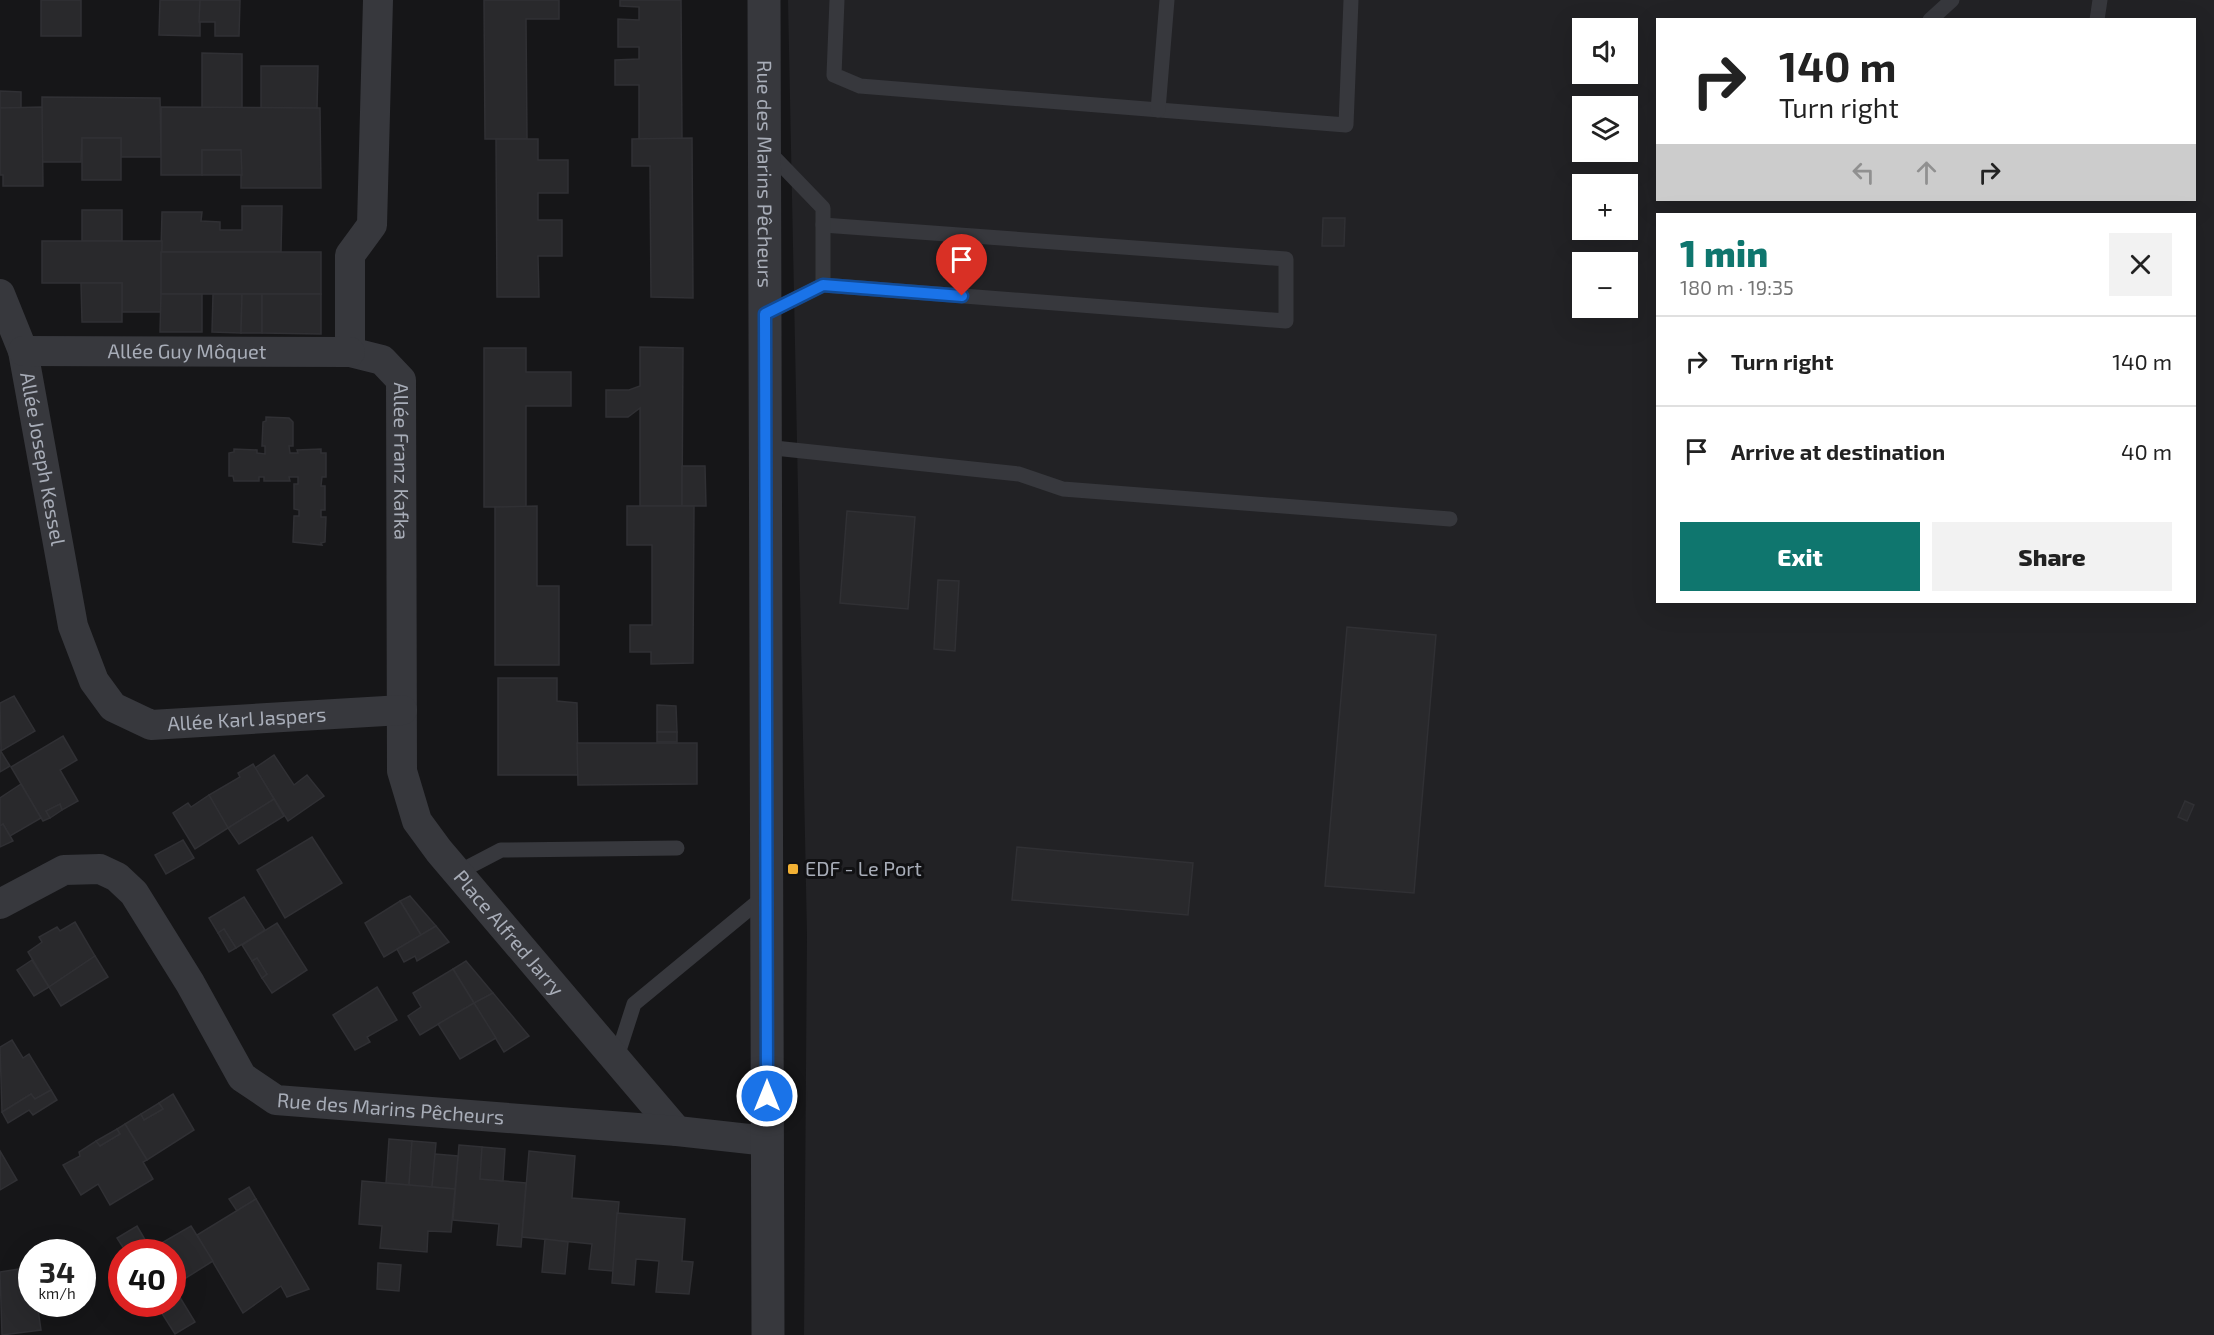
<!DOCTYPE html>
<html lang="en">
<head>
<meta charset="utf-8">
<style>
  body { margin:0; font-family:"Exo 2",sans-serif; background:#f2f2f2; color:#222; height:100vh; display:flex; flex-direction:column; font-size:22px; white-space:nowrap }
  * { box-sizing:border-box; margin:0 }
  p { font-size:20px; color:#767676 }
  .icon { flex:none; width:33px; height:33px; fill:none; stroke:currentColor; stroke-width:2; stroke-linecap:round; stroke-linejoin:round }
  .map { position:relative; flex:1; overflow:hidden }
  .panel { position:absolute; left:1656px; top:213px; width:540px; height:390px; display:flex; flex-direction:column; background:#fff; border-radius:0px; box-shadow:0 6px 24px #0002 }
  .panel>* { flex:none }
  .banner { position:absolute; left:1656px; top:18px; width:540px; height:183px; border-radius:0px; box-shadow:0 6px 24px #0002; background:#fff; color:#222; overflow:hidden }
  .tools { position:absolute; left:1572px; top:18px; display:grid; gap:12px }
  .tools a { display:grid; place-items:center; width:66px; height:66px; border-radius:0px; background:#fff; box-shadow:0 6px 24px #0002; font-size:30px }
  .speed { position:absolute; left:18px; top:1239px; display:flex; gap:12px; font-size:30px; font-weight:700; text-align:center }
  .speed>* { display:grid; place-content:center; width:78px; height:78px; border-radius:50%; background:#fff; box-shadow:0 6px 24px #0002; line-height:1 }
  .speed small { font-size:15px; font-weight:400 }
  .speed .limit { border:9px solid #d22; background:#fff; color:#111 }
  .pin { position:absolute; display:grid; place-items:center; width:51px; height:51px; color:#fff; margin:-62px -26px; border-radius:50% 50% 50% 0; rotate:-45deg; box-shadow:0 0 6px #0007 }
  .pin .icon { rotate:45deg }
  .me { position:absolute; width:66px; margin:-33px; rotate:0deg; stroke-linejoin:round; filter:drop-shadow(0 0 4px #0008) }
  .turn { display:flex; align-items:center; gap:21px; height:126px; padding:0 24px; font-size:27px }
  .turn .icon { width:78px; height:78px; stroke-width:2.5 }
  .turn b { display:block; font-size:42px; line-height:51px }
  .lanes { display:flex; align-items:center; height:57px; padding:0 24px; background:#0003; justify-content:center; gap:30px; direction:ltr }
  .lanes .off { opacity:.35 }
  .round { display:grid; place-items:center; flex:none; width:63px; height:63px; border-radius:0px; background:#f2f2f2 }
  .summary { display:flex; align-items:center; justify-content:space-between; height:102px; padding:0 24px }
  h1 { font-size:36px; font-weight:800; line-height:45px; color:#0f766e }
  .primary-button { display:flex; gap:12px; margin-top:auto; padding:12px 24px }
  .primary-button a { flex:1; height:69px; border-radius:0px; background:#0f766e; color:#fff; font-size:24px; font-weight:800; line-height:69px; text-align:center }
  .primary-button a+a { background:#f2f2f2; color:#222 }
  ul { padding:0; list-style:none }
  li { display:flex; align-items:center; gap:18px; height:90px; padding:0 24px; border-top:2px solid #e0e0e0 }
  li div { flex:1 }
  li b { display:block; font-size:22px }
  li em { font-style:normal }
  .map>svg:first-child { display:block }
</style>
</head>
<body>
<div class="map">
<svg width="2214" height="1335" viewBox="0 0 2214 1335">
  <rect width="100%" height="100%" fill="#161618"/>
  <path fill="#222225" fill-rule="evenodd" d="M788 0H2214V1335H804L807 935ZM1658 20H2194V200H1658ZM1582 28H1628V74H1582ZM1582 106H1628V152H1582ZM1582 184H1628V230H1582ZM1658 214H2194V602H1658ZM1582 262H1628V308H1582Z"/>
  <g fill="#29292c" stroke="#303034" stroke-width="1.5">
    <rect x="41" y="0" width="40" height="36"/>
    <polygon points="160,0 200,0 200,36 159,35"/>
    <polygon points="200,0 240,0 239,36 215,36 215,22 199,22"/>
    <polygon points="484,0 559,0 559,19 526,19 527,139 485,139"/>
    <polygon points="620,0 681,0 682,139 639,139 639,85 615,85 615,60 639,59 639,47 618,47 618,19 639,20 639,7 620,6"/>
    <polygon points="202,53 242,54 242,108 202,108"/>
    <polygon points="261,66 318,66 317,109 261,108"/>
    <polygon points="0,91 21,92 21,108 0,108"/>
    <polygon points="42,97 160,98 161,157 121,157 121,138 82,138 81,162 42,162"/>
    <polygon points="42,107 43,186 3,186 3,175 0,175 0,108"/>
    <polygon points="161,107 320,108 321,188 241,188 241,150 202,150 202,175 161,175"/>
    <rect x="82" y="138" width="39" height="42"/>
    <polygon points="692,138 693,298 651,297 650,166 632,166 632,139"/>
    <polygon points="496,139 538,139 538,160 568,160 568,193 538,193 538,220 562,220 562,256 538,256 539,297 497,297"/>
    <polygon points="202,150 241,150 242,175 202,175"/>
    <polygon points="242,206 282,206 281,252 161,252 162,212 202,212 201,221 220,222 220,230 242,230"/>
    <rect x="82" y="210" width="40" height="31"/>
    <polygon points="1323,218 1345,218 1344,246 1322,246"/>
    <polygon points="42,241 162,241 161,312 122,312 122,283 42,283"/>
    <rect x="161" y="252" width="160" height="42"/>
    <polygon points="81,283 122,283 122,322 82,322"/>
    <polygon points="161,294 202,294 202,332 160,332"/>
    <polygon points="213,294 242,294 241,333 212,332"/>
    <polygon points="242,294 262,294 262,333 241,333"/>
    <polygon points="262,294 321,294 321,334 262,333"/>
    <polygon points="640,347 683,348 682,506 640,506 640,408 628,417 606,417 606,390 629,390 640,386"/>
    <polygon points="484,348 526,348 526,372 571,372 571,406 526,406 526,507 484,507"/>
    <polygon points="266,417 289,418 293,422 293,446 289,446 290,453 298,453 297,450 321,449 321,453 326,453 326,477 322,477 321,486 325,486 325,510 321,510 321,517 326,517 325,542 321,543 322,545 293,542 294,516 299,516 299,510 294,509 294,484 298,484 298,477 289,477 290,481 264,481 264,477 259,477 259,481 234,481 233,476 229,476 229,453 234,452 234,449 257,450 257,453 265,454 265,446 262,446 263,422 266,421"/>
    <polygon points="682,466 705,466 706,506 682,506"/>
    <polygon points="537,506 537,586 559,586 559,665 495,665 495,507"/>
    <polygon points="627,506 694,506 693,663 651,664 651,652 630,652 630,625 652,625 652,545 627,545"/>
    <polygon points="847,511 915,517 908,609 840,603"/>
    <polygon points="938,580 959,581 955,651 934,649"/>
    <polygon points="1347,627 1436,635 1414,893 1325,886"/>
    <polygon points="498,678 557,678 557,701 577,703 578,775 498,775"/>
    <polygon points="14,696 35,731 1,751 0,703"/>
    <polygon points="657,705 676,706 677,732 657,732"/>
    <rect x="657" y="732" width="20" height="10"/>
    <polygon points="63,736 77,760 60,770 78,801 62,810 60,804 46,811 50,818 43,821 11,767"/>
    <polygon points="577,743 697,743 697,784 578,785"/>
    <polygon points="0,750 10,766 0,772"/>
    <polygon points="274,755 294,785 307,775 324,796 288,821 255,768"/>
    <polygon points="253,764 274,799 228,828 209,795 240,777 238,773"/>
    <polygon points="21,784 41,818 10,836 3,824 0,826 0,798"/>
    <polygon points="209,795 228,828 195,849 173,813 188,803 191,807"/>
    <polygon points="274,799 284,816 239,844 228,828"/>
    <polygon points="2185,801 2194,805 2187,821 2178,817"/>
    <polygon points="60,804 62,810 50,818 46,811"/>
    <polygon points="3,824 13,841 0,847 0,826"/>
    <polygon points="312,837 342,883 285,918 257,870"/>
    <polygon points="183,840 194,858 166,874 155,855"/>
    <polygon points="1017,847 1193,863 1188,915 1012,900"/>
    <polygon points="410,896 436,926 421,935 400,901"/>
    <polygon points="244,897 265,930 236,948 224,929 218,933 209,918"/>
    <polygon points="400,901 421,935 384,957 365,923"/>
    <polygon points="75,922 95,956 49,987 28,952 42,942 39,937 57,927 60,931"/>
    <polygon points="277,923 307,970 272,993 262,978 267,974 257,958 252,961 242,945"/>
    <polygon points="436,926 449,942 417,961 415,956 404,962 397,949"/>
    <polygon points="224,929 236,948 229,952 218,933"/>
    <polygon points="95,956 108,977 61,1006 49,987"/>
    <polygon points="257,958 267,974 262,978 252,961"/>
    <polygon points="32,960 49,987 34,996 17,970"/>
    <polygon points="466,961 493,993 474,1003 453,969"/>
    <polygon points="453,969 474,1003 420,1035 408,1016 421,1007 413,993"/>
    <polygon points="377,987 397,1020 367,1037 370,1042 355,1050 333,1015"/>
    <polygon points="493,993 529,1036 504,1052 474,1003"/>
    <polygon points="474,1003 496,1038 460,1059 438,1024"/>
    <polygon points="12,1040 23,1058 29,1054 51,1090 35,1099 31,1094 2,1112 0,1047"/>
    <polygon points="51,1090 57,1100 33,1115 29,1110 8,1123 2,1112 31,1094 35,1099"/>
    <polygon points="173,1094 194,1130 147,1160 125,1124 141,1114 144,1120 163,1109 159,1103"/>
    <polygon points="159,1103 163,1109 144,1120 141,1114"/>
    <polygon points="125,1124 147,1160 143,1162 153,1179 110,1205 98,1184 81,1195 63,1165 80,1156 79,1152 96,1141 100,1146 120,1134 117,1129"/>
    <polygon points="117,1129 120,1134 100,1146 96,1141"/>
    <polygon points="389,1139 412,1141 409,1185 386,1183"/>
    <polygon points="412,1141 436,1143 432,1187 409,1185"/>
    <polygon points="459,1145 482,1147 480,1179 526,1183 521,1247 497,1245 499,1224 453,1220"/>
    <polygon points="482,1147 505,1149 503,1181 480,1179"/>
    <polygon points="0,1151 17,1180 0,1190"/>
    <polygon points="529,1151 575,1156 572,1198 619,1202 613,1271 589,1269 592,1244 522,1237"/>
    <polygon points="435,1154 458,1156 455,1189 432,1187"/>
    <polygon points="362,1181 455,1189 451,1232 428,1231 427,1252 380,1248 382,1226 359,1224"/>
    <polygon points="249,1187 256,1199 237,1211 229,1199"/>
    <polygon points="256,1199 309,1289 287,1297 281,1286 243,1313 197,1235"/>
    <polygon points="617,1213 685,1219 682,1261 693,1262 689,1294 656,1292 659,1261 636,1259 634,1285 612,1283"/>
    <polygon points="137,1226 151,1250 146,1252 126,1252 117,1238"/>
    <polygon points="191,1226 213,1261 173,1286 195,1322 175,1334 156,1304 172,1304 172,1252 146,1252"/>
    <polygon points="545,1239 568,1242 565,1274 542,1272"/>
    <polygon points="378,1263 401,1265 399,1291 377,1289"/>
    <polygon points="32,1267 32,1304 59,1305 38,1309 41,1330 2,1335 0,1272"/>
    <polygon points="122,1268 122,1290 111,1274"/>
  </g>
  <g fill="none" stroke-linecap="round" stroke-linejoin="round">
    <g stroke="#37383d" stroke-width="15">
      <polyline points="837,0 834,75 860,86 1346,125 1351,0"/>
      <polyline points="1930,20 1952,0"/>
      <polyline points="2097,20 2100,0"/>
      <polyline points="1158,110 1167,0"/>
      <polyline points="823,225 1286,259 1286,321 823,285"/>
      <polyline points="765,314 823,285 823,208 767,150"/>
      <polyline points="765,447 1019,474 1063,489 1450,519"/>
      <polyline points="457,873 501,850 677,848"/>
      <polyline points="616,1060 634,1004 766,895"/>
    </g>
    <g stroke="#37383d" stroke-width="30">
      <path id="s1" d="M378 0 372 225 350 255V352L382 360 401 380 402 771 417 821 439 851 677 1131"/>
      <path id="s2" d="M0 294 23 351 73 626 94 681 113 707 151 725 402 710"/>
      <path id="s3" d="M23 351 350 352"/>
      <path id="s4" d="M0 904 64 870 100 869 117 877 134 893 190 983 242 1077 276 1100 677 1131 767 1141"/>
    </g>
    <path stroke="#37383d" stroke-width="33" id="s5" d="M764 0 768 1335"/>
  </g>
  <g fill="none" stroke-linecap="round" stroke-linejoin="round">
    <g stroke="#114b97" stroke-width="15">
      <polyline id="route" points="767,1096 765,314 823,285 962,296"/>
    </g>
    <use href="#route" stroke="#1a73e8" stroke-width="10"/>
  </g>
  <rect fill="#f2b134" stroke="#111113" stroke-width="2" x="787" y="863" width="12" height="12" rx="3"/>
  <g text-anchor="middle" stroke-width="6" stroke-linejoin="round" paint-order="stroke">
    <g font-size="20" fill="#a8adb8" stroke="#111113">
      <text dy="7" stroke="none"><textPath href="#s5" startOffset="174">Rue des Marins Pêcheurs</textPath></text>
      <text dy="7" stroke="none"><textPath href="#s3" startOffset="164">Allée Guy Môquet</textPath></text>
      <text dy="7" stroke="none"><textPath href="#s2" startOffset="171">Allée Joseph Kessel</textPath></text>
      <text dy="7" stroke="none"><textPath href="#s1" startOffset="501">Allée Franz Kafka</textPath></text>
      <text dy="7" stroke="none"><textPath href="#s2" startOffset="570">Allée Karl Jaspers</textPath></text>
      <text dy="7" stroke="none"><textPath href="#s1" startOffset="1008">Place Alfred Jarry</textPath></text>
      <text dy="7" stroke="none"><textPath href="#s4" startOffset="520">Rue des Marins Pêcheurs</textPath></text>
    </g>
    <g font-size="20" fill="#a8adb8" stroke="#111113" text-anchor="start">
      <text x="805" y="876">EDF - Le Port</text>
    </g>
  </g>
</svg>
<div class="tools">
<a><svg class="icon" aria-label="sound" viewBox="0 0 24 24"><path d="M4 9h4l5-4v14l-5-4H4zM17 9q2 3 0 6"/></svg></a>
<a><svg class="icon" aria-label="layers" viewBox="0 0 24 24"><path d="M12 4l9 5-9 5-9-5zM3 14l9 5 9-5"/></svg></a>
<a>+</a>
<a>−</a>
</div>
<div class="speed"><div>34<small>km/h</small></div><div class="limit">40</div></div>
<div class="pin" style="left:962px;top:296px;background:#d93025"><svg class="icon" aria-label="arrive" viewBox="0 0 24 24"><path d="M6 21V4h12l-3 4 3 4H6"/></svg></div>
<svg class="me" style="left:767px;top:1096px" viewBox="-20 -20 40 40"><circle r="17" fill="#1a73e8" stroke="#fff" stroke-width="3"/><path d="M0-11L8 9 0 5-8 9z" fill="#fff"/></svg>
<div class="banner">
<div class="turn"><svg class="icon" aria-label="right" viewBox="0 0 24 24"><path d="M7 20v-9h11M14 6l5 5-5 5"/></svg><div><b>140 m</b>Turn right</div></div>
<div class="lanes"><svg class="icon off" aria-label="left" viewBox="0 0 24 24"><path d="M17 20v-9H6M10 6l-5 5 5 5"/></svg><svg class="icon off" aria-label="ahead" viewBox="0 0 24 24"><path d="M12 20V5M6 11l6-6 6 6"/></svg><svg class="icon" aria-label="right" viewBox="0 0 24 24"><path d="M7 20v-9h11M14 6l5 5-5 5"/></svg></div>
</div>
<section class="panel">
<div class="summary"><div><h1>1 min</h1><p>180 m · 19:35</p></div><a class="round"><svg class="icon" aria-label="close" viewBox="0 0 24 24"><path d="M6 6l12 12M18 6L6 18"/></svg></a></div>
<ul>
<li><svg class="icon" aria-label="right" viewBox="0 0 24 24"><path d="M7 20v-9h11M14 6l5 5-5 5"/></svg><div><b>Turn right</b></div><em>140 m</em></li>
<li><svg class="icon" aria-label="arrive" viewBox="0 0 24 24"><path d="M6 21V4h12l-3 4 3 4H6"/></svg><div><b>Arrive at destination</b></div><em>40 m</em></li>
</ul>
<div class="primary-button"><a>Exit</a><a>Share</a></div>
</section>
</div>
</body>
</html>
